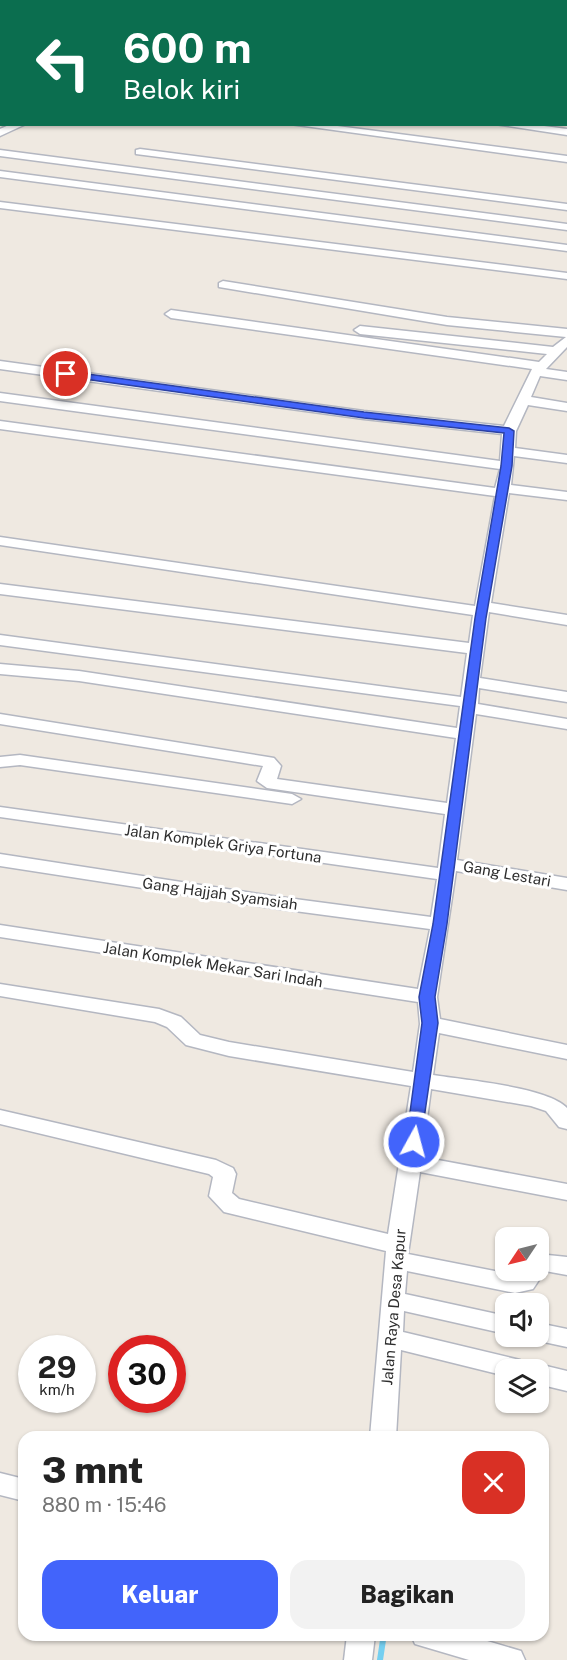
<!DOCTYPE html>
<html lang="id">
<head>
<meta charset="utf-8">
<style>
  body { margin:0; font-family:"Public Sans",sans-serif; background:#f2f2f2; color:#222; height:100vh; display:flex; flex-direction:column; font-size:22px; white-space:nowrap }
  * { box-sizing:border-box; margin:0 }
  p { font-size:20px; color:#767676 }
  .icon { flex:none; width:33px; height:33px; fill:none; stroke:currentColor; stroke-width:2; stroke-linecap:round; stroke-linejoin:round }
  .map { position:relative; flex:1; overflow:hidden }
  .drawer { position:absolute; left:18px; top:1431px; width:531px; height:210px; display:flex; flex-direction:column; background:#fff; border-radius:18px; box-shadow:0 2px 4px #0004 }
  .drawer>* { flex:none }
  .top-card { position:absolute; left:0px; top:0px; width:567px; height:126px; box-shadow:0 2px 4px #0004; background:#0b6e4f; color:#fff; overflow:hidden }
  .needle { width:39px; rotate:235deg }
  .buttons { position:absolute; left:495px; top:1227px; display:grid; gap:12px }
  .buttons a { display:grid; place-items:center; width:54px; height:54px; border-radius:12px; background:#fff; box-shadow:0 2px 4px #0004; font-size:30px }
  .speed { position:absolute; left:18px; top:1335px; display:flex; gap:12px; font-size:30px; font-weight:700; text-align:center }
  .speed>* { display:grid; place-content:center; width:78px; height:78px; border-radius:50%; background:#fff; box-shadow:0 2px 4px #0004; line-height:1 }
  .speed small { font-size:15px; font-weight:400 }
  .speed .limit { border:9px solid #d22; background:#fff; color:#111 }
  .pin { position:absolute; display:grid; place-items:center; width:51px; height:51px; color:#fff; margin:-26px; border:3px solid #fff; border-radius:50%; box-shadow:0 2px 6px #0007 }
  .me { position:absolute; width:66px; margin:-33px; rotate:7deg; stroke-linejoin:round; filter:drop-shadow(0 0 4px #0008) }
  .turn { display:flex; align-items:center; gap:21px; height:126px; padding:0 24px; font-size:27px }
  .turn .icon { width:78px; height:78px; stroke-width:2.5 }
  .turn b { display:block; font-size:42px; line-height:51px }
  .round { display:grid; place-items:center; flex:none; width:63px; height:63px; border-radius:18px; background:#f2f2f2 }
  .head { display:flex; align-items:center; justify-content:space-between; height:102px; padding:0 24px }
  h1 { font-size:36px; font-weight:800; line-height:45px }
  .action { display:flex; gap:12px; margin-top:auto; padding:12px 24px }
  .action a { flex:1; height:69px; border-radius:18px; background:#4264fb; color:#fff; font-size:24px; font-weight:800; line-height:69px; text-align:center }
  .action a+a { background:#f2f2f2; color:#222 }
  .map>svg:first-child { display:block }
</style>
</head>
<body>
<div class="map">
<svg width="567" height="1660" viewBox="0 0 567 1660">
  <rect width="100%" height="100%" fill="#efe9e1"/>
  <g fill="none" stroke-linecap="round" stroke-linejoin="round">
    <polyline stroke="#75cff0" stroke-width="6" points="380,1660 383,1640"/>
    <g stroke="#b4b7c1" stroke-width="3">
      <g id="minor">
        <polygon points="24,0 38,0 40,2 25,2"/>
        <polygon points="81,0 95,0 97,2 82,2"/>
        <polygon points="203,0 218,0 220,2 204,2"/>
        <polygon points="246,0 254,0 256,2 244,2"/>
        <polygon points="319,0 329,0 318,2"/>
        <polygon points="341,0 356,0 358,2 342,2"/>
        <polygon points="393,0 406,0 408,2 394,2"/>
        <polygon points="454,0 468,0 470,2 455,2"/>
        <rect x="0" y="21" width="2" height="6"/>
        <polygon points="566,27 567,27 567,33 566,32"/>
        <rect x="0" y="35" width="2" height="6"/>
        <rect x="0" y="49" width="2" height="6"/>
        <rect x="566" y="52" width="1" height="6"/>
        <rect x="0" y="64" width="2" height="6"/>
        <rect x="566" y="77" width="1" height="6"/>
        <polygon points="0,83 2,84 2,90 0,89"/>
        <rect x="0" y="106" width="2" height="6"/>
        <polygon points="11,124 26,124 0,136 0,129"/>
        <polygon points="290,124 322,124 567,156 567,162"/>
        <polygon points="495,124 529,124 567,129 567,135"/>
        <polygon points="140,149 567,204 567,210 136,154 136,150"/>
        <polygon points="0,150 567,224 567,230 0,156"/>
        <polygon points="0,171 567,245 567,251 0,177"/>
        <polygon points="0,202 567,273 567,279 0,208"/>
        <path d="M223 281 447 317 567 329V347L546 369 567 372V380L540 376 531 397 567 403V411L528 405 516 431 515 448 567 455V463L514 456 511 485 567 492V500L509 493 491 603 567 615V625L489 612 480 678 567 692V702L479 688 478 704 567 719V729L476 714 457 860 567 878V890L456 871 437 997 440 1019 567 1045V1059L439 1033 433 1075C464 1080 548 1087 567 1108V1129L559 1127 546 1111 531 1106 431 1089 422 1157 567 1184V1200L420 1172 408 1254 515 1275 521 1270H538V1254L567 1257V1275L545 1271 533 1289 515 1293 407 1271 405 1294 506 1316V1334L404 1311 403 1332 520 1360 530 1367 538 1364 567 1371V1391L538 1384V1370H506V1376L401 1350 396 1437H370L386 1251 224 1212 209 1196 213 1177 209 1174 0 1124V1110L216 1160 233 1168 236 1174 232 1193 239 1199 388 1234 411 1086 229 1056 186 1045 167 1027 155 1022 0 996V984L159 1009 181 1017 200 1035 229 1042 413 1072 420 1024 418 1002 0 937V925L418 989 430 929 272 908 0 866V854L272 896 431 917 437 879 0 817V807L438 868 445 814 267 788 257 781 263 766 0 724V714L268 757 274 758 281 766 277 779 447 803 456 738 79 681 0 674V664L79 671 457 728 460 706 0 645V635L461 697 467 653 0 594V584L469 643 473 615 0 545V537L475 606 495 496 0 429V421L495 488 500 469 0 401V393L500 461 502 434 364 419 0 369V361L364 411 504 426 532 369 171 318 165 314 171 310 539 362 547 354 360 334 354 330 360 326 553 347 566 337 447 325 219 287V283Z"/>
        <polygon points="20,755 292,794 301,799 292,804 20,765 0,767 0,757"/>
        <polygon points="538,1323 567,1329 567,1347 530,1339 528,1336 538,1336"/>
        <polygon points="0,1473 24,1479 24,1501 0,1495"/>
        <polygon points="347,1635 375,1635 372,1660 344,1660"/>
        <polygon points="411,1635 467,1635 521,1651 525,1660 469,1660 415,1644"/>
      </g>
    </g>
    <use href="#minor" fill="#fff" fill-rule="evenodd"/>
  </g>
  <polygon fill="#4264fb" stroke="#2b41a3" stroke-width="1.5" points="66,371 364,412 509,428 514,431 512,466 486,618 447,924 435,997 438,1023 420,1146 408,1146 406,1142 422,1023 419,997 433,924 475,618 501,466 504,433 364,418 63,376 62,374"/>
  <g text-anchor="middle" stroke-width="6" stroke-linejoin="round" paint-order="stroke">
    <g font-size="15" fill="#2e2e2e" stroke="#fff">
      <text transform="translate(223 844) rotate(8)" y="5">Jalan Komplek Griya Fortuna</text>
      <text transform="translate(507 874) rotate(10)" y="5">Gang Lestari</text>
      <text transform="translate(220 894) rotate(8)" y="5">Gang Hajjah Syamsiah</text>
      <text transform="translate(213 965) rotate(9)" y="5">Jalan Komplek Mekar Sari Indah</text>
      <text transform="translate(394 1307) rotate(-85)" y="5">Jalan Raya Desa Kapur</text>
    </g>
  </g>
</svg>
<div class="buttons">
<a><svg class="needle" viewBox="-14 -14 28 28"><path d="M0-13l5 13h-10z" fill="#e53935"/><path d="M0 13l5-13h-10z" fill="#767676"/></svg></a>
<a><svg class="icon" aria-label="sound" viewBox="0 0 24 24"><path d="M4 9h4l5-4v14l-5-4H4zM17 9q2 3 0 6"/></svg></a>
<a><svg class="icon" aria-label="layers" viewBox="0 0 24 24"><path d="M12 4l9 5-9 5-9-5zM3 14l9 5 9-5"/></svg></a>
</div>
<div class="speed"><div>29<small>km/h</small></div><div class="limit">30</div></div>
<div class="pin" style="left:66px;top:374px;background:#d93025"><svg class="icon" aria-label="arrive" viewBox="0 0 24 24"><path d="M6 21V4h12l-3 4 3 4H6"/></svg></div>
<svg class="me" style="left:414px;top:1142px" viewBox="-20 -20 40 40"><circle r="17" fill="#4264fb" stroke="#fff" stroke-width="3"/><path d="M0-11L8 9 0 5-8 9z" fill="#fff"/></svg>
<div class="top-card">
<div class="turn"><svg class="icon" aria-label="left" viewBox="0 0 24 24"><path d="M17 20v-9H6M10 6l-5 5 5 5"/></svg><div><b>600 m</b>Belok kiri</div></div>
</div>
<section class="drawer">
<div class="head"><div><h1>3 mnt</h1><p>880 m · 15:46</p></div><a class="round" style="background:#d93025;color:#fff"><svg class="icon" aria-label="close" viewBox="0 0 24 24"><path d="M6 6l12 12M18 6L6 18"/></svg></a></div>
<div class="action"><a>Keluar</a><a>Bagikan</a></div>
</section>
</div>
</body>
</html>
